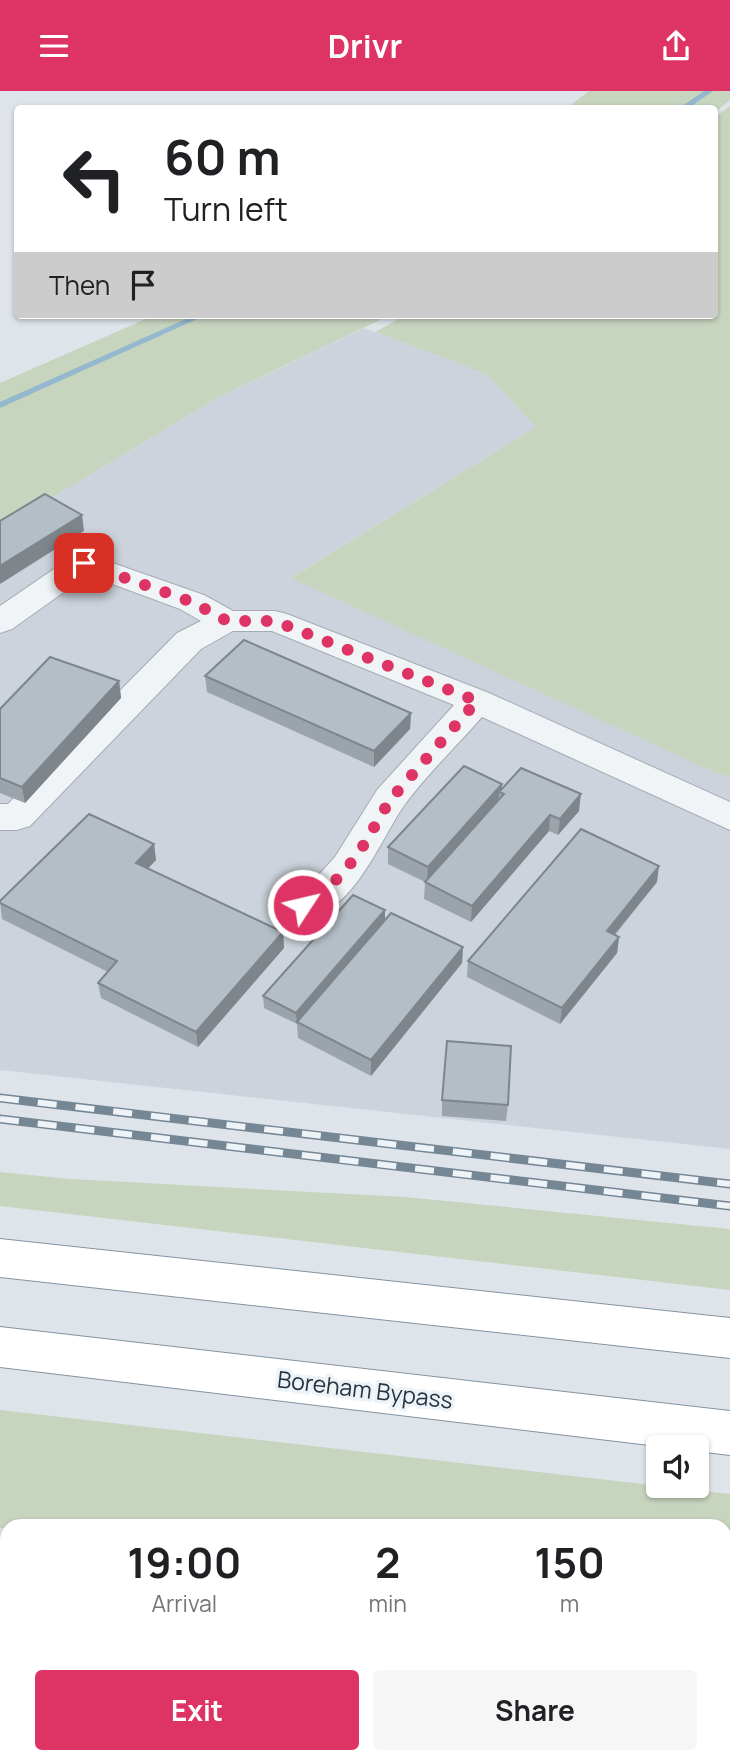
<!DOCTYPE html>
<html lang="en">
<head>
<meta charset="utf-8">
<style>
  body { margin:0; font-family:Manrope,sans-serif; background:#f6f6f6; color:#202124; height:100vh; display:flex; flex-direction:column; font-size:26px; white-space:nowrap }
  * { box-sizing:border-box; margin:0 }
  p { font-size:23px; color:#757577 }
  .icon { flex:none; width:38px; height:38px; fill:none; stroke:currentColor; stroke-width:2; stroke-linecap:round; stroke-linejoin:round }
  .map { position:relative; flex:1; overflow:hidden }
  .details { position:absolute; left:0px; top:1428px; width:732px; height:245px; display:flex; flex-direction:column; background:#fff; border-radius:21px 21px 0 0; box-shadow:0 2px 5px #0004 }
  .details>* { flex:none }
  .guide { position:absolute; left:14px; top:14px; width:704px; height:214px; border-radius:7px; box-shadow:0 2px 5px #0004; background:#fff; color:#202124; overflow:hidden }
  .fabs { position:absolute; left:646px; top:1344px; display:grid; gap:14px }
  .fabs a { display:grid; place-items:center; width:63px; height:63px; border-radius:7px; background:#fff; box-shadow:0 2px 5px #0004; font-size:35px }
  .pin { position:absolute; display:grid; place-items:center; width:60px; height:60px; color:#fff; margin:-30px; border-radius:14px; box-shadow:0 4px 10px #0006 }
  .me { position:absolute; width:77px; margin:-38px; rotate:55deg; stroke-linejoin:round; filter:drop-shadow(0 0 5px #0008) }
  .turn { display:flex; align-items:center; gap:24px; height:147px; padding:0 35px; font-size:32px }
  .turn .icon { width:91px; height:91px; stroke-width:2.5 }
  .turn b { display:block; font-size:49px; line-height:60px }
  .then { display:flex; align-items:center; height:66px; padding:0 35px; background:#0003; gap:14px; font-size:26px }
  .eta { display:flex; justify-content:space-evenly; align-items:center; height:119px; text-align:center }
  .eta b { font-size:42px; font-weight:700; line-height:49px }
  .button { display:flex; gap:14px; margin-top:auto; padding:14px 35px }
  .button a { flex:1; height:80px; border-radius:7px; background:#dd3465; color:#fff; font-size:28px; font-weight:700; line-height:80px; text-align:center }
  .button a+a { background:#f6f6f6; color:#202124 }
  header { display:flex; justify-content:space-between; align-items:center; height:91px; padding:0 35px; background:#dd3465; color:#fff; font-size:32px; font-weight:700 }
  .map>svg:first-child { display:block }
</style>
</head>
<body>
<header><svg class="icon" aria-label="menu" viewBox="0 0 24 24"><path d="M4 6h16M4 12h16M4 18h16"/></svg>Drivr<svg class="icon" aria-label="share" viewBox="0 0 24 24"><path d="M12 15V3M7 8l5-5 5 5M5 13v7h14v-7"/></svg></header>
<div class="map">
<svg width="730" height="1673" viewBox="0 0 730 1673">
  <rect width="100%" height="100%" fill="#dee4e9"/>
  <polygon fill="#ccd3dc" points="364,237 486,283 536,336 292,486 716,682 730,686 730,1058 0,979 0,438 217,307"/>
  <g fill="#c7d4be">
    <polygon points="589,0 730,0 730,9 714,22 714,18 567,17"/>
    <polygon points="730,15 730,686 716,682 291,487 536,336 486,283 375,241 406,224 714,224 714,27"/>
    <polygon points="155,224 390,224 217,307 0,438 0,292"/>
    <polygon points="0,1081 70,1088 405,1106 730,1138 730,1199 0,1115"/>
    <polygon points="0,1319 730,1403 730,1673 294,1673 295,1666 724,1666 724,1435 0,1437"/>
  </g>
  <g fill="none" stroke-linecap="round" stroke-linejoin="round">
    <g fill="#94b8ce" fill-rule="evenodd">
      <polygon points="704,0 713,0 687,18 678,18"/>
      <polygon points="195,224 206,224 0,317 0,311"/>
    </g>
    <g stroke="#a3acb4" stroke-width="2">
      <path id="minor" d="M84 462 204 504 233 520H275L287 523 489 602 730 711V739L482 626C456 656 426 684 403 716 379 751 345 841 290 824L284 814 290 804 312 791 335 766 377 699 454 614 272 540H233L201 558 30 735 17 739H0V713H8L177 542 201 530 180 518 88 484 12 538 0 542V515L73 465Z"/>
    </g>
    <g stroke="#8494a2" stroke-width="2">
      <g id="highway">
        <polygon points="0,1148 730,1227 730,1267 0,1186"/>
        <polygon points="0,1236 730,1320 730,1364 696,1360 696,1356 666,1356 0,1276"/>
      </g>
    </g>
    <use href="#minor" fill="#f1f4f7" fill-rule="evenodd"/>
    <use href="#highway" fill="#fff" fill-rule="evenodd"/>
    <g stroke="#758695" stroke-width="9">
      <g id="rail">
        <polyline points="0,1007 730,1093"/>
        <polyline points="0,1028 730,1115"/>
      </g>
    </g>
    <use href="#rail" stroke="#edf3f7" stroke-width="6" stroke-dasharray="19" stroke-linecap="butt"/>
  </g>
  <g fill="#9ba3ab">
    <polygon points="205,585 411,622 410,638 374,676 207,601"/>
    <polygon points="119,590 121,607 25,712 0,702 0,618"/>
    <polygon points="502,697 579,720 558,744 549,740 471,831 424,808 425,791 388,773 388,756"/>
    <polygon points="154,753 156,769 148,777 283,841 284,857 198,956 101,907 98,892 108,881 2,828 0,810"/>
    <polygon points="657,791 615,844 619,846 617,862 560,933 467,886 468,870"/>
    <polygon points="385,829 463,856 462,872 371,985 298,947 297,933 264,917 263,905"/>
    <polygon points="442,1009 508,1014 506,1030 442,1025"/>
  </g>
  <g fill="#7e858b">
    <polygon points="82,424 84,440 0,493 0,475"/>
    <polygon points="119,590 121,607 25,712 22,696"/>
    <polygon points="411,622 410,638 374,676 374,660"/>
    <polygon points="502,693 502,702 499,701 498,712 427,792 428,776"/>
    <polygon points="581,703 579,720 558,744 560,728"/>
    <polygon points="550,724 549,740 471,831 472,815"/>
    <polygon points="154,753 156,769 138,788 136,772"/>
    <polygon points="659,775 657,791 604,856 607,840"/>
    <polygon points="385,819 385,830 297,933 296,922"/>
    <polygon points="283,841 284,857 198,956 196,941"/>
    <polygon points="619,846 617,862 560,933 562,917"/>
    <polygon points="463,856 462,872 371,985 371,969"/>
  </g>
  <g fill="#b4bec7" stroke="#7e858b" stroke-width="2">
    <polygon points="45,403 82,424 0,475 0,430"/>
    <polygon points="244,549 411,622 374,660 205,585"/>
    <polygon points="50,566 119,590 22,696 0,687 0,618"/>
    <polygon points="464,675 502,693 428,776 388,756"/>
    <polygon points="521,677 581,703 560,728 550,724 472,815 425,791 504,703 499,701"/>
    <polygon points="89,723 154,753 136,772 283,841 196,941 98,892 117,870 0,812 0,810"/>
    <polygon points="581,738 659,775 607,840 619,846 562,917 468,870"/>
    <polygon points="353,804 385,819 296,922 263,905"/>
    <polygon points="391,822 463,856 371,969 297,931"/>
    <polygon points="447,950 511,955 508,1014 442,1009"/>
    <polygon points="9,1668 132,1673 8,1673"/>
  </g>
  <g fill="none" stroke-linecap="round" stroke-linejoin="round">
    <polyline stroke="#dd3465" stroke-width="12" stroke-dasharray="0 21.6" points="84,472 192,511 227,530 275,530 477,610 390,709 363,755 348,776 325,801 303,814"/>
  </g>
  <g text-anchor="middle" stroke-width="7" stroke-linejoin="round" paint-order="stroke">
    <g font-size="23" fill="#253442" stroke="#edf3f7">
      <text transform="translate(365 1299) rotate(7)" y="8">Boreham Bypass</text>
    </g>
  </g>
</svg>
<div class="fabs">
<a><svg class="icon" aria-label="sound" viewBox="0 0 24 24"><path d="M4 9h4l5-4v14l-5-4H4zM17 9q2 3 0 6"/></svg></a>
</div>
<div class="pin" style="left:84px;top:472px;background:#d93025"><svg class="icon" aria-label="arrive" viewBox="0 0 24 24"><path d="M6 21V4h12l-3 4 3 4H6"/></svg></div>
<svg class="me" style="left:303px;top:814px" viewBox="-20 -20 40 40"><circle r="17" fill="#dd3465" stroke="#fff" stroke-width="3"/><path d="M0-11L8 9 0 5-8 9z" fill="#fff"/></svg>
<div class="guide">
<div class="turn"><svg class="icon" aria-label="left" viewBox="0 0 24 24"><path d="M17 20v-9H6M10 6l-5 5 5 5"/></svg><div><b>60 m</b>Turn left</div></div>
<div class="then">Then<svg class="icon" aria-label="arrive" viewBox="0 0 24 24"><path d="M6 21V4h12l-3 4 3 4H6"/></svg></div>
</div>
<section class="details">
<div class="eta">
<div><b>19:00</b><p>Arrival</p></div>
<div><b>2</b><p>min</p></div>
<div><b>150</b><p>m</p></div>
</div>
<div class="button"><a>Exit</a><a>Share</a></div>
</section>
</div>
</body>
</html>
